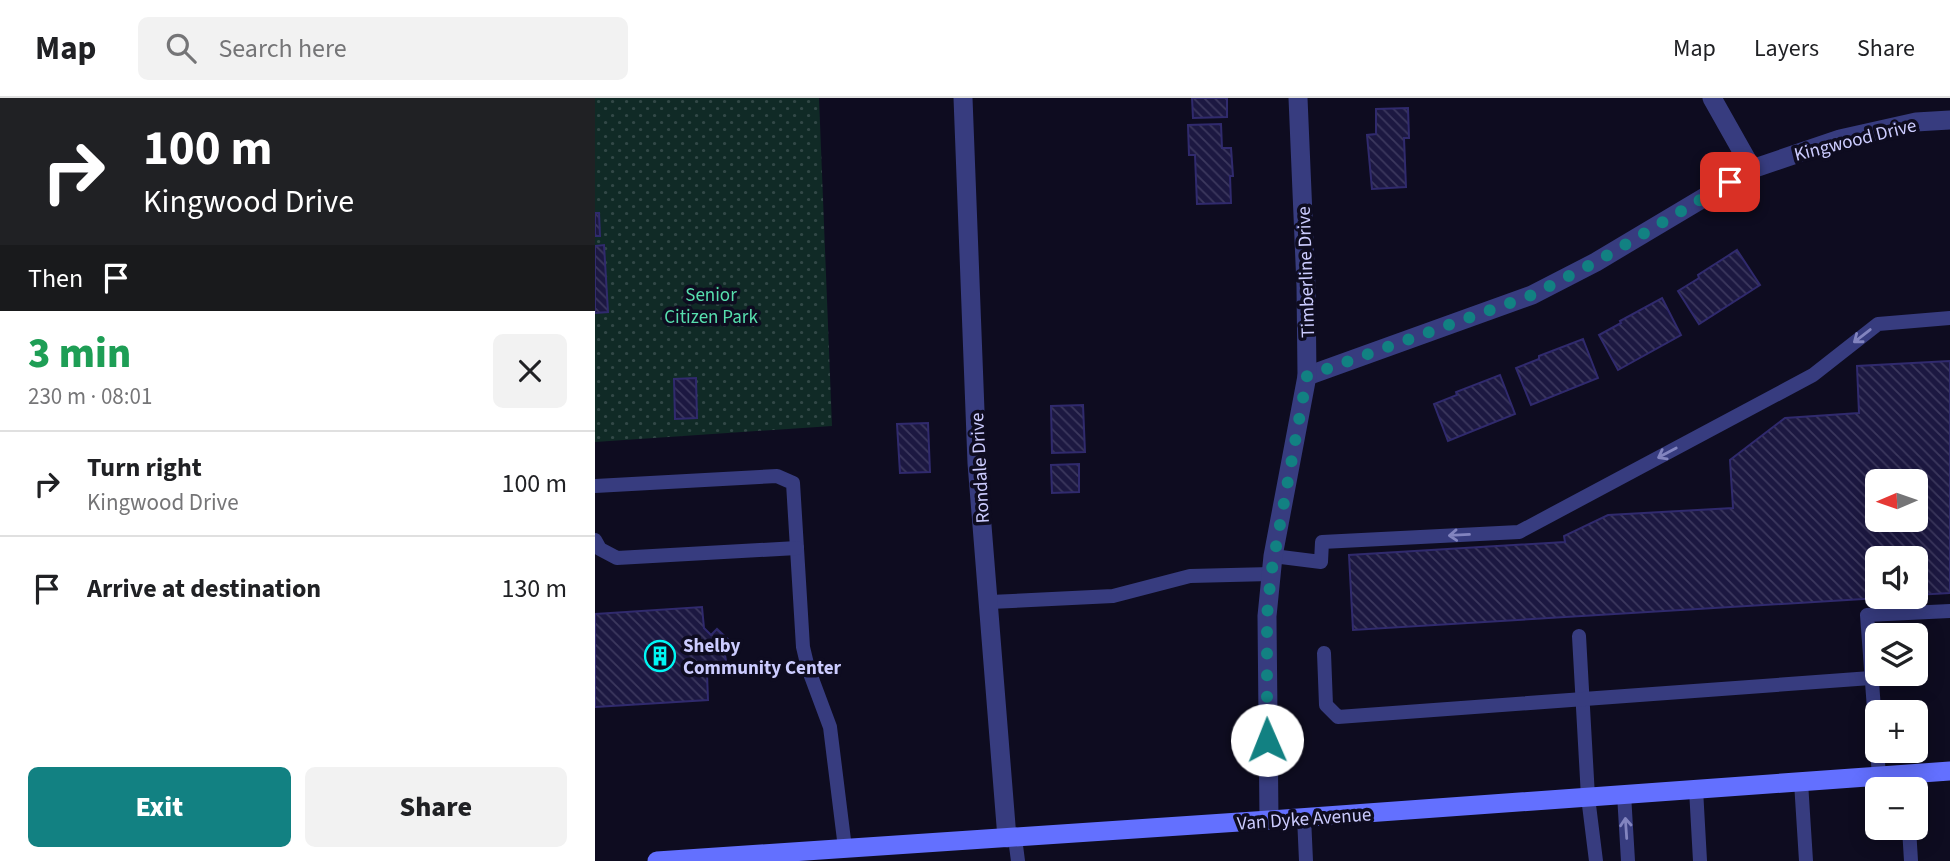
<!DOCTYPE html>
<html lang="en">
<head>
<meta charset="utf-8">
<style>
  body { margin:0; font-family:"Source Sans 3",sans-serif; background:#f2f2f2; color:#202124; height:100vh; display:flex; flex-direction:column; font-size:26px; white-space:nowrap }
  * { box-sizing:border-box; margin:0 }
  p { font-size:23px; color:#757577 }
  .icon { flex:none; width:38px; height:38px; fill:none; stroke:currentColor; stroke-width:2; stroke-linecap:round; stroke-linejoin:round }
  .map { position:relative; flex:1; overflow:hidden }
  .sheet { display:flex; flex-direction:column; background:#fff; width:595px }
  .sheet>* { flex:none }
  .top-card { background:#202124; color:#fff; overflow:hidden }
  .needle { width:46px; rotate:268deg }
  .tools { position:absolute; left:1270px; top:371px; display:grid; gap:14px }
  .tools a { display:grid; place-items:center; width:63px; height:63px; border-radius:10px; background:#fff; box-shadow:0 4px 18px #0003; font-size:35px }
  .pin { position:absolute; display:grid; place-items:center; width:60px; height:60px; color:#fff; margin:-30px; border-radius:14px; box-shadow:0 4px 10px #0006 }
  .me { position:absolute; width:77px; margin:-38px; rotate:359deg; stroke-linejoin:round; filter:drop-shadow(0 0 5px #0008) }
  .turn { display:flex; align-items:center; gap:24px; height:147px; padding:0 28px; font-size:32px }
  .turn .icon { width:91px; height:91px; stroke-width:2.5 }
  .turn b { display:block; font-size:49px; line-height:60px }
  .then { display:flex; align-items:center; height:66px; padding:0 28px; background:#0003; gap:14px; font-size:26px }
  .round { display:grid; place-items:center; flex:none; width:74px; height:74px; border-radius:10px; background:#f2f2f2 }
  .overview { display:flex; align-items:center; justify-content:space-between; height:119px; padding:0 28px }
  h1 { font-size:42px; font-weight:800; line-height:52px; color:#1e9e55 }
  .cta { display:flex; gap:14px; margin-top:auto; padding:14px 28px }
  .cta a { flex:1; height:80px; border-radius:10px; background:#128182; color:#fff; font-size:28px; font-weight:800; line-height:80px; text-align:center }
  .cta a+a { background:#f2f2f2; color:#202124 }
  ul { padding:0; list-style:none }
  li { display:flex; align-items:center; gap:21px; height:105px; padding:0 28px; border-top:2px solid #e0e0e0 }
  li div { flex:1 }
  li b { display:block; font-size:26px }
  li em { font-style:normal }
  header { display:flex; align-items:center; gap:42px; box-sizing:border-box; height:98px; padding:0 35px; background:#fff; border-bottom:2px solid #e0e0e0 }
  header strong { font-size:33px }
  nav { display:flex; gap:38px; margin-inline-start:auto; font-size:24px }
  .search { width:490px; height:63px; background:#f2f2f2; display:flex; align-items:center; gap:18px; box-sizing:border-box; padding:0 24px; border-radius:10px; color:#757577; font-size:26px }
  main { display:flex; flex:1; min-height:0 }
  .map>svg:first-child { display:block }
</style>
</head>
<body>
<header>
<strong>Map</strong>
<div class="search"><svg class="icon" aria-label="search" viewBox="0 0 24 24"><circle cx="10" cy="10" r="6"/><path d="M15 15l6 6"/></svg>Search here</div>
<nav><a>Map</a><a>Layers</a><a>Share</a></nav>
</header>
<main>
<section class="sheet">
<div class="top-card">
<div class="turn"><svg class="icon" aria-label="right" viewBox="0 0 24 24"><path d="M7 20v-9h11M14 6l5 5-5 5"/></svg><div><b>100 m</b>Kingwood Drive</div></div>
<div class="then">Then<svg class="icon" aria-label="arrive" viewBox="0 0 24 24"><path d="M6 21V4h12l-3 4 3 4H6"/></svg></div>
</div>
<div class="overview"><div><h1>3 min</h1><p>230 m · 08:01</p></div><a class="round"><svg class="icon" aria-label="close" viewBox="0 0 24 24"><path d="M6 6l12 12M18 6L6 18"/></svg></a></div>
<ul>
<li><svg class="icon" aria-label="right" viewBox="0 0 24 24"><path d="M7 20v-9h11M14 6l5 5-5 5"/></svg><div><b>Turn right</b><p>Kingwood Drive</p></div><em>100 m</em></li>
<li><svg class="icon" aria-label="arrive" viewBox="0 0 24 24"><path d="M6 21V4h12l-3 4 3 4H6"/></svg><div><b>Arrive at destination</b></div><em>130 m</em></li>
</ul>
<div class="cta"><a>Exit</a><a>Share</a></div>
</section>
<div class="map">
<svg width="1355" height="763" viewBox="0 0 1355 763">
  <defs>
    <pattern id="park-dots" width="8" height="8" patternUnits="userSpaceOnUse" patternTransform="scale(1.75)"><rect width="8" height="8" fill="#102a26"/><path d="M2 2h.1M6 6h.1" fill="none" stroke="#324847" stroke-width="1.8" stroke-linecap="round"/></pattern>
    <pattern id="building-back-hatch" width="6" height="6" patternUnits="userSpaceOnUse" patternTransform="scale(1.75)"><rect width="6" height="6" fill="#1c1841"/><path d="M-1 5l2 2M0 0l6 6M5-1l2 2" fill="none" stroke="#3c385e"/></pattern>
  </defs>
  <rect width="100%" height="100%" fill="#0e0c20"/>
  <polygon fill="url(#park-dots)" points="0,0 224,0 237,328 0,344"/>
  <g fill="url(#building-back-hatch)" stroke="#302a6d" stroke-width="2" fill-rule="evenodd">
    <polygon points="597,0 632,0 632,19 598,20"/>
    <polygon points="813,10 814,40 809,40 811,89 777,91 772,37 781,36 781,11"/>
    <polygon points="626,26 627,50 636,50 638,78 635,78 636,105 602,106 600,57 594,57 593,27"/>
    <polygon points="0,115 4,115 5,138 0,138"/>
    <polygon points="9,147 13,214 0,215 0,148"/>
    <polygon points="1142,152 1165,187 1104,226 1083,193 1104,180 1103,177"/>
    <polygon points="1067,200 1086,237 1023,272 1004,237 1026,225 1025,223"/>
    <polygon points="988,241 1003,280 936,307 921,270 944,261 944,258"/>
    <path d="M1355 263V495L1321 497V460H1283V499H1301L758 532 754 457 970 444 969 438 1013 417 1138 410 1135 362 1190 320 1264 315 1262 268ZM1283 383H1321V422H1283Z"/>
    <polygon points="905,277 920,316 853,343 839,306 862,297 861,294"/>
    <polygon points="101,280 102,320 80,321 79,281"/>
    <polygon points="488,307 490,354 457,355 456,308"/>
    <polygon points="333,325 335,374 305,375 302,326"/>
    <polygon points="484,366 484,394 457,395 456,367"/>
    <polygon points="107,509 109,530 116,537 122,531 135,543 129,551 132,569 130,575 126,577 112,575 113,602 0,609 0,516"/>
  </g>
  <g fill="none" stroke-linecap="round" stroke-linejoin="round">
    <g stroke="#373c7f" stroke-width="14">
      <polyline points="0,388 182,378 198,385 208,549 213,570 235,629 250,750"/>
      <polyline points="0,442 5,451 22,460 202,450"/>
      <polyline points="678,458 726,464 727,444 924,434 1218,277 1283,226 1355,220"/>
      <polyline points="395,504 518,498 595,478 676,476"/>
      <polyline points="984,538 993,699 1001,763"/>
      <polyline points="729,555 731,607 743,619 1276,580"/>
      <polyline points="1311,676 1312,691"/>
      <polyline points="1284,678 1272,517 1355,513"/>
      <polyline points="1206,684 1211,763"/>
      <polyline points="1101,691 1105,763"/>
      <polyline points="1029,696 1033,763"/>
      <polyline points="709,719 711,763"/>
      <polyline points="1314,730 1316,763"/>
      <polyline points="420,740 423,763"/>
    </g>
    <g stroke="#373c7f" stroke-width="19">
      <polyline points="368,0 382,365 412,740"/>
      <polyline points="1117,0 1157,71"/>
      <polyline points="712,278 937,197 1001,164 1157,71 1245,41 1321,24 1355,22"/>
      <polyline points="674,722 672,518 678,458 712,278 711,188 703,0"/>
    </g>
    <polyline stroke="#6370ff" stroke-width="19" points="62,763 674,722 1355,673"/>
  </g>
  <defs><path id="oneway-shaft" d="M-6 0H5M1.5-3L5.5 0L1.5 3" fill="none" stroke-width="1.6" stroke-linecap="round" stroke-linejoin="round" transform="scale(1.75)"/></defs>
  <g stroke="#8284bf">
    <use href="#oneway-shaft" transform="translate(1267 238) rotate(142)"/>
    <use href="#oneway-shaft" transform="translate(1072 355) rotate(152)"/>
    <use href="#oneway-shaft" transform="translate(864 437) rotate(177)"/>
    <use href="#oneway-shaft" transform="translate(1031 730) rotate(-94)"/>
  </g>
  <g fill="none" stroke-linecap="round" stroke-linejoin="round">
    <polyline stroke="#128182" stroke-width="12" stroke-dasharray="0 21.6" points="672,642 672,518 676,476 712,278 937,197 1001,164 1135,84"/>
  </g>
  <defs>
    <g id="building-ring" transform="scale(1.575)"><circle r="9.5" fill="#0e0c20" stroke="#00f7f4" stroke-width="1.5"/><path d="M-4-6H4V6H1V3H-1V6H-4ZM-2.5-4.3h1.7v1.8h-1.7ZM.8-4.3h1.7v1.8H.8ZM-2.5-1h1.7V.8h-1.7ZM.8-1h1.7V.8H.8Z" fill="#00f7f4"/></g>
  </defs>
  <g fill-rule="evenodd">
    <use href="#building-ring" x="65" y="558"/>
  </g>
  <g text-anchor="middle" stroke-width="7" stroke-linejoin="round" paint-order="stroke">
    <g font-size="19" fill="#ccf" stroke="#0e0c20">
      <text transform="translate(1260 41) rotate(-14)" y="7">Kingwood Drive</text>
      <text transform="translate(710 174) rotate(-92)" y="7">Timberline Drive</text>
      <text transform="translate(384 370) rotate(-93)" y="7">Rondale Drive</text>
      <text transform="translate(709 720) rotate(-4)" y="7">Van Dyke Avenue</text>
    </g>
    <g font-size="19" fill="#57dfae" stroke="#0e0c20">
      <text x="116" y="203">Senior<tspan x="116" dy="22">Citizen Park</tspan></text>
    </g>
    <g font-size="19" font-weight="bold" fill="#ccf" stroke="#0e0c20" text-anchor="start">
      <text x="88" y="554">Shelby<tspan x="88" dy="22">Community Center</tspan></text>
    </g>
  </g>
</svg>
<div class="tools">
<a><svg class="needle" viewBox="-14 -14 28 28"><path d="M0-13l5 13h-10z" fill="#e53935"/><path d="M0 13l5-13h-10z" fill="#757577"/></svg></a>
<a><svg class="icon" aria-label="sound" viewBox="0 0 24 24"><path d="M4 9h4l5-4v14l-5-4H4zM17 9q2 3 0 6"/></svg></a>
<a><svg class="icon" aria-label="layers" viewBox="0 0 24 24"><path d="M12 4l9 5-9 5-9-5zM3 14l9 5 9-5"/></svg></a>
<a>+</a>
<a>−</a>
</div>
<div class="pin" style="left:1135px;top:84px;background:#d93025"><svg class="icon" aria-label="arrive" viewBox="0 0 24 24"><path d="M6 21V4h12l-3 4 3 4H6"/></svg></div>
<svg class="me" style="left:672px;top:642px" viewBox="-20 -20 40 40"><circle r="19" fill="#fff"/><path d="M0-13L10 11 0 6-10 11z" fill="#128182"/></svg>
</div>
</main>
</body>
</html>
